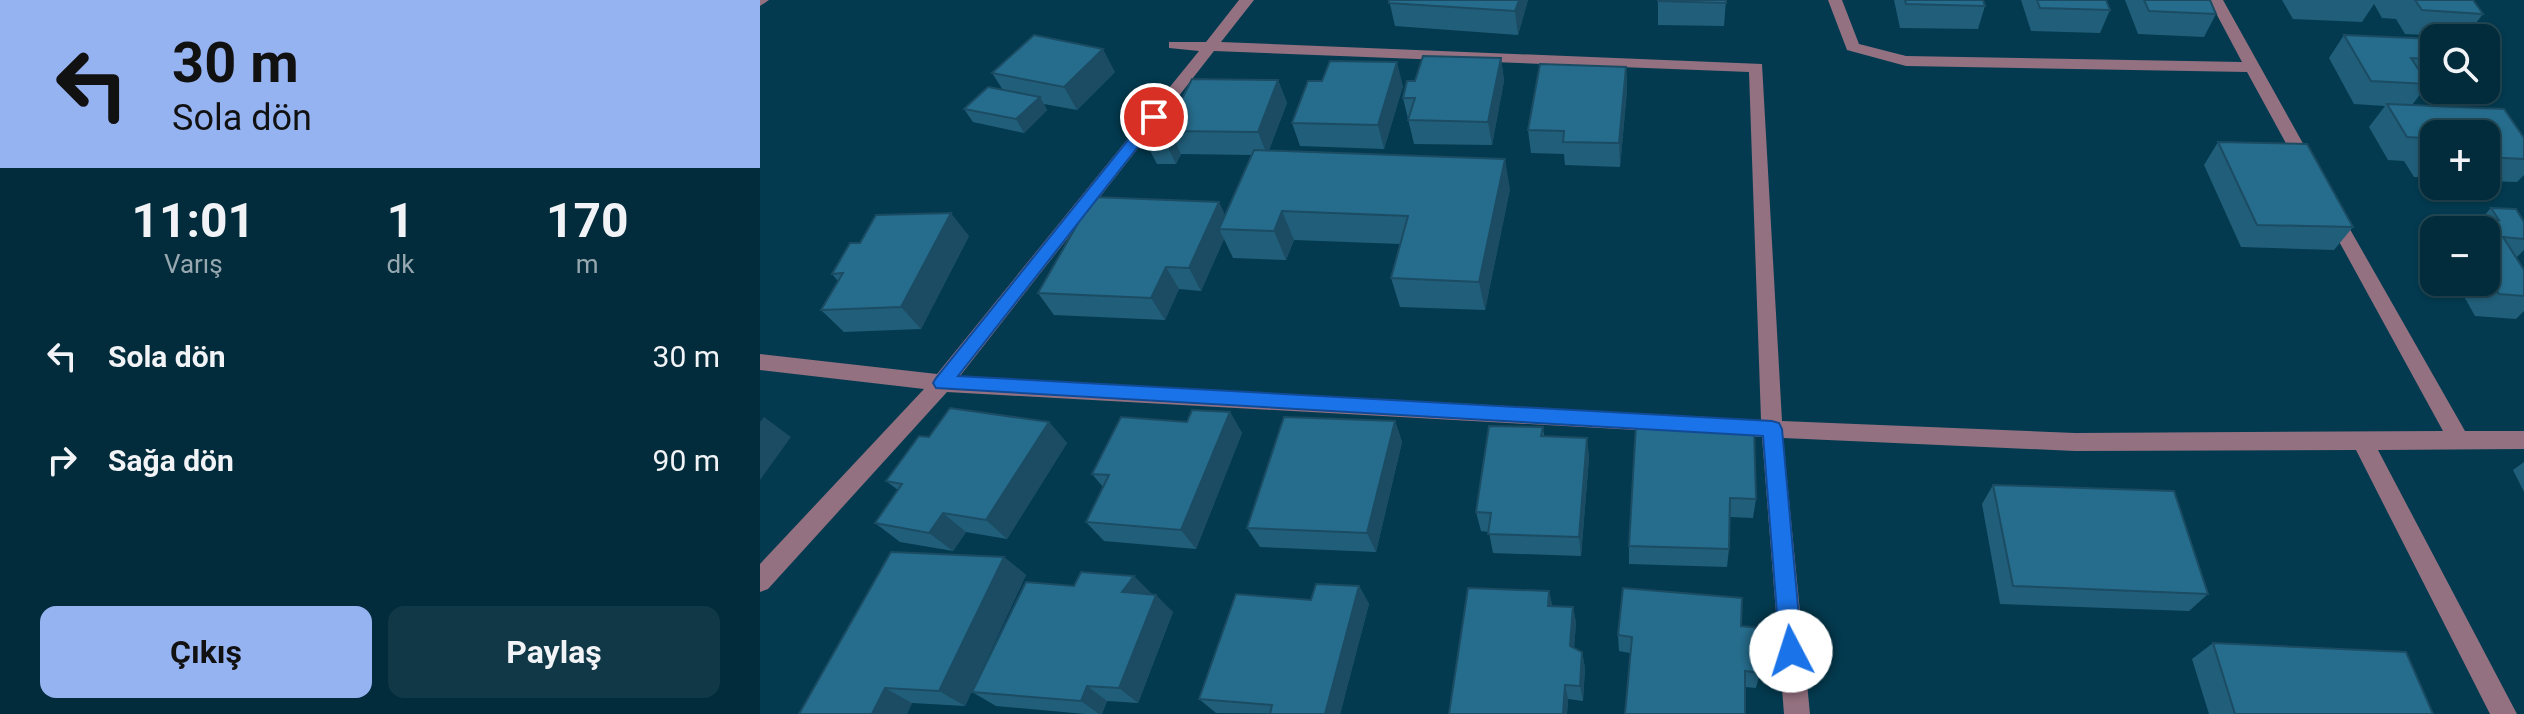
<!DOCTYPE html>
<html lang="tr">
<head>
<meta charset="utf-8">
<style>
  body { margin:0; font-family:Roboto,sans-serif; background:#103846; color:#f1f3f6; height:100vh; display:flex; flex-direction:column; font-size:30px; white-space:nowrap }
  * { box-sizing:border-box; margin:0 }
  p { font-size:26px; color:#96a7af }
  .icon { flex:none; width:44px; height:44px; fill:none; stroke:currentColor; stroke-width:2; stroke-linecap:round; stroke-linejoin:round }
  .map { position:relative; flex:1; overflow:hidden }
  .sheet { display:flex; flex-direction:column; background:#022c3b; width:760px }
  .sheet>* { flex:none }
  .guide { background:#95b2f1; color:#111; overflow:hidden }
  .fabs { position:absolute; left:1660px; top:24px; display:grid; gap:16px }
  .fabs a { display:grid; place-items:center; width:80px; height:80px; border-radius:16px; background:#022c3b; box-shadow:0 2px 6px #0004,0 0 0 2px #234855; font-size:40px }
  .pin { position:absolute; display:grid; place-items:center; width:68px; height:68px; color:#fff; margin:-34px; border:4px solid #fff; border-radius:50%; box-shadow:0 2px 8px #0007 }
  .me { position:absolute; width:88px; margin:-44px; rotate:355deg; stroke-linejoin:round; filter:drop-shadow(0 0 6px #0008) }
  .turn { display:flex; align-items:center; gap:28px; height:168px; padding:0 40px; font-size:36px }
  .turn .icon { width:104px; height:104px; stroke-width:2.5 }
  .turn b { display:block; font-size:56px; line-height:68px }
  .eta { display:flex; justify-content:space-evenly; align-items:center; height:136px; text-align:center }
  .eta b { font-size:48px; font-weight:700; line-height:56px }
  .cta { display:flex; gap:16px; margin-top:auto; padding:16px 40px }
  .cta a { flex:1; height:92px; border-radius:16px; background:#95b2f1; color:#111; font-size:32px; font-weight:700; line-height:92px; text-align:center }
  .cta a+a { background:#103846; color:#f1f3f6 }
  ul { padding:0; list-style:none }
  li { display:flex; align-items:center; gap:24px; height:104px; padding:0 40px }
  li div { flex:1 }
  li b { display:block; font-size:30px }
  li em { font-style:normal }
  main { display:flex; flex:1; min-height:0 }
  .map>svg:first-child { display:block }
</style>
</head>
<body>
<main>
<section class="sheet">
<div class="guide">
<div class="turn"><svg class="icon" aria-label="left" viewBox="0 0 24 24"><path d="M17 20v-9H6M10 6l-5 5 5 5"/></svg><div><b>30 m</b>Sola dön</div></div>
</div>
<div class="eta">
<div><b>11:01</b><p>Varış</p></div>
<div><b>1</b><p>dk</p></div>
<div><b>170</b><p>m</p></div>
</div>
<ul>
<li><svg class="icon" aria-label="left" viewBox="0 0 24 24"><path d="M17 20v-9H6M10 6l-5 5 5 5"/></svg><div><b>Sola dön</b></div><em>30 m</em></li>
<li><svg class="icon" aria-label="right" viewBox="0 0 24 24"><path d="M7 20v-9h11M14 6l5 5-5 5"/></svg><div><b>Sağa dön</b></div><em>90 m</em></li>
</ul>
<div class="cta"><a>Çıkış</a><a>Paylaş</a></div>
</section>
<div class="map">
<svg width="1764" height="714" viewBox="0 0 1764 714">
  <rect width="100%" height="100%" fill="#033a4f"/>
  <g fill="none" stroke-linecap="round" stroke-linejoin="round">
    <g fill="#947180" fill-rule="evenodd">
      <polygon points="0,0 9,0 0,6"/>
      <path d="M479 0H494L461 42 1002 64 1022 421 1315 433 1683 431 1564 214 1567 210H1579L1705 431H1764V449L1618 450 1757 714H1730L1596 450 1315 451 1023 438 1050 714H1024L1002 437 187 392 8 589 0 592V564L164 389 0 370V354L177 374 439 51 409 48V42H446ZM454 51 989 72 1001 420 200 376Z"/>
      <polygon points="1068,0 1082,0 1099,44 1146,56 1482,62 1449,0 1463,0 1555,165 1552,169 1540,169 1487,72 1146,66 1087,50"/>
    </g>
  </g>
  <g fill="#215e79">
    <polygon points="629,0 768,0 758,35 635,26"/>
    <polygon points="898,0 966,0 964,26 898,25"/>
    <polygon points="1134,0 1223,0 1225,6 1218,29 1140,28"/>
    <polygon points="1261,0 1346,0 1350,10 1340,33 1271,31"/>
    <polygon points="1365,0 1450,0 1456,14 1444,37 1378,34"/>
    <polygon points="1522,0 1713,0 1723,14 1705,37 1645,34 1636,19 1622,18 1614,4 1602,22 1533,19"/>
    <polygon points="1584,35 1674,39 1674,83 1668,83 1668,84 1652,105 1764,138 1764,175 1757,182 1726,181 1726,134 1674,134 1674,178 1654,177 1644,161 1628,160 1609,127 1625,106 1594,104 1569,58"/>
    <polygon points="741,58 744,81 732,145 654,144 643,98 655,81"/>
    <polygon points="866,67 867,90 860,167 805,165 804,154 771,153 768,130"/>
    <polygon points="355,72 317,110 284,104 287,110 264,133 213,122 204,109 243,90 232,73"/>
    <polygon points="518,80 527,103 509,150 750,189 725,310 640,307 631,278 640,244 534,240 526,260 473,258 464,239 441,291 419,289 405,320 294,315 278,293 465,215 492,155 421,154 416,164 397,164 385,141 421,101"/>
    <polygon points="643,86 624,149 540,146 532,123"/>
    <polygon points="1458,142 1593,227 1574,250 1481,247 1444,165"/>
    <polygon points="1731,208 1764,222 1764,250 1756,258 1764,296 1764,311 1756,319 1715,316 1696,282 1726,282 1726,230 1682,230 1694,217 1721,219"/>
    <polygon points="209,236 161,329 84,332 61,310 78,281 72,274"/>
    <polygon points="470,412 482,433 436,549 344,541 326,522 343,487 332,474 427,422"/>
    <polygon points="635,421 642,442 616,552 500,547 487,528"/>
    <polygon points="289,422 307,443 247,539 206,532 193,551 140,542 115,523 138,490 126,481 169,437"/>
    <polygon points="876,424 996,499 993,518 970,517 969,549 967,567 869,564 869,546"/>
    <polygon points="783,427 784,436 827,438 829,458 821,556 733,553 729,532 721,531 716,512"/>
    <polygon points="1764,462 1764,492 1753,470"/>
    <polygon points="1233,485 1448,594 1429,611 1240,604 1222,504"/>
    <polygon points="244,557 266,575 205,706 152,703 147,714 39,714"/>
    <polygon points="599,586 609,604 580,714 456,713 439,699 551,600"/>
    <polygon points="789,591 792,606 813,607 816,623 814,648 822,652 825,668 823,701 808,699 807,714 689,714"/>
    <polygon points="391,593 413,612 378,703 347,701 342,714 325,714 236,706 212,692"/>
    <polygon points="981,626 1000,673 996,688 985,687 870,653 859,651 858,635"/>
    <polygon points="1453,643 1673,714 1449,714 1432,659"/>
  </g>
  <g fill="#1b4c63">
    <polygon points="759,0 768,0 758,35 755,11"/>
    <polygon points="343,49 355,72 317,110 304,87"/>
    <polygon points="741,58 744,81 732,145 728,122"/>
    <polygon points="637,62 643,86 624,149 618,125"/>
    <polygon points="866,67 867,90 860,167 859,143"/>
    <polygon points="518,80 527,103 507,155 498,132"/>
    <polygon points="280,97 287,110 264,133 256,119"/>
    <polygon points="410,131 421,154 416,164 405,141"/>
    <polygon points="745,159 750,189 725,310 719,282"/>
    <polygon points="459,202 470,225 459,229 464,239 441,291 429,268"/>
    <polygon points="522,211 534,240 526,260 514,231"/>
    <polygon points="191,213 209,236 161,329 141,307"/>
    <polygon points="406,267 419,289 405,320 391,298"/>
    <polygon points="470,412 482,433 436,549 421,530"/>
    <polygon points="4,417 31,437 0,480 0,422"/>
    <polygon points="635,421 642,442 616,552 607,533"/>
    <polygon points="289,422 307,443 247,539 226,520"/>
    <polygon points="827,438 829,458 821,556 819,537"/>
    <polygon points="183,513 206,532 193,551 169,533"/>
    <polygon points="244,557 266,575 205,706 179,691"/>
    <polygon points="374,576 391,593 379,609 362,592"/>
    <polygon points="599,586 609,604 580,714 565,714"/>
    <polygon points="789,591 793,608 788,606"/>
    <polygon points="396,595 413,612 378,703 359,688"/>
    <polygon points="813,607 816,623 813,662 810,646"/>
    <polygon points="822,652 825,668 823,701 820,686"/>
    <polygon points="805,685 808,699 807,714 803,714"/>
    <polygon points="327,686 347,701 342,714 339,714 321,701"/>
    <polygon points="125,688 152,703 147,714 112,714"/>
  </g>
  <g fill="#266d8d" stroke="#1b4c63" stroke-width="2">
    <polygon points="629,0 759,0 755,11 629,3"/>
    <polygon points="898,0 966,0 966,3 898,1"/>
    <polygon points="1145,0 1223,0 1225,6 1146,4"/>
    <polygon points="1277,0 1346,0 1350,10 1280,8"/>
    <polygon points="1384,0 1450,0 1456,14 1389,11"/>
    <polygon points="1655,0 1713,0 1723,14 1662,10"/>
    <polygon points="274,35 343,49 304,87 232,73"/>
    <polygon points="1584,35 1674,39 1674,59 1651,58 1668,84 1611,81"/>
    <polygon points="663,56 741,58 728,122 648,120 655,98 643,98 647,81 655,81"/>
    <polygon points="570,61 637,62 618,125 532,123 548,81 562,81"/>
    <polygon points="780,64 866,67 859,143 803,142 804,131 768,130"/>
    <polygon points="432,79 518,80 498,132 410,131 405,141 385,141 405,101 421,101"/>
    <polygon points="228,87 280,97 256,119 204,109"/>
    <polygon points="1627,104 1744,109 1764,138 1764,159 1726,157 1726,134 1674,134 1673,154 1663,138 1647,137"/>
    <polygon points="1458,142 1547,144 1593,227 1497,225"/>
    <polygon points="494,150 745,159 719,282 631,278 648,216 522,211 514,231 459,229"/>
    <polygon points="333,197 459,202 429,268 406,267 391,298 278,293"/>
    <polygon points="1731,208 1756,209 1764,222 1764,239 1743,237 1764,270 1764,296 1739,294 1726,272 1726,230 1701,230 1694,217 1739,220"/>
    <polygon points="191,213 141,307 61,310 83,273 72,274 90,243 100,243 116,215"/>
    <polygon points="190,408 289,422 226,520 183,513 169,533 115,523 142,484 126,481 159,436 169,437"/>
    <polygon points="432,410 470,412 421,530 326,522 349,475 332,474 361,417 427,422"/>
    <polygon points="524,417 635,421 607,533 487,528"/>
    <polygon points="876,424 994,429 996,499 970,498 969,549 869,546"/>
    <polygon points="729,426 783,427 781,436 827,438 819,537 728,534 731,513 716,512"/>
    <polygon points="1233,485 1414,491 1448,594 1253,586"/>
    <polygon points="131,552 244,557 179,691 125,688 112,714 39,714"/>
    <polygon points="321,572 374,576 362,592 396,595 359,688 327,686 321,701 212,692 266,582 314,586"/>
    <polygon points="556,584 599,586 565,714 510,714 512,705 439,699 476,594 551,600"/>
    <polygon points="708,588 789,591 788,606 813,607 810,646 822,652 820,686 805,685 803,714 689,714"/>
    <polygon points="863,588 982,598 981,626 1001,628 1000,673 985,671 985,714 865,714 872,637 858,635"/>
    <polygon points="1453,643 1646,652 1673,714 1475,714"/>
  </g>
  <polygon fill="#1a73e8" stroke="#114b97" stroke-width="2" points="394,112 402,117 399,120 198,376 1012,421 1019,423 1022,429 1042,651 1039,658 1031,662 1023,658 1020,651 1003,436 176,388 173,383 176,378 389,114"/>
</svg>
<div class="fabs">
<a><svg class="icon" aria-label="search" viewBox="0 0 24 24"><circle cx="10" cy="10" r="6"/><path d="M15 15l6 6"/></svg></a>
<a>+</a>
<a>−</a>
</div>
<div class="pin" style="left:394px;top:117px;background:#d93025"><svg class="icon" aria-label="arrive" viewBox="0 0 24 24"><path d="M6 21V4h12l-3 4 3 4H6"/></svg></div>
<svg class="me" style="left:1031px;top:651px" viewBox="-20 -20 40 40"><circle r="19" fill="#fff"/><path d="M0-13L10 11 0 6-10 11z" fill="#1a73e8"/></svg>
</div>
</main>
</body>
</html>
